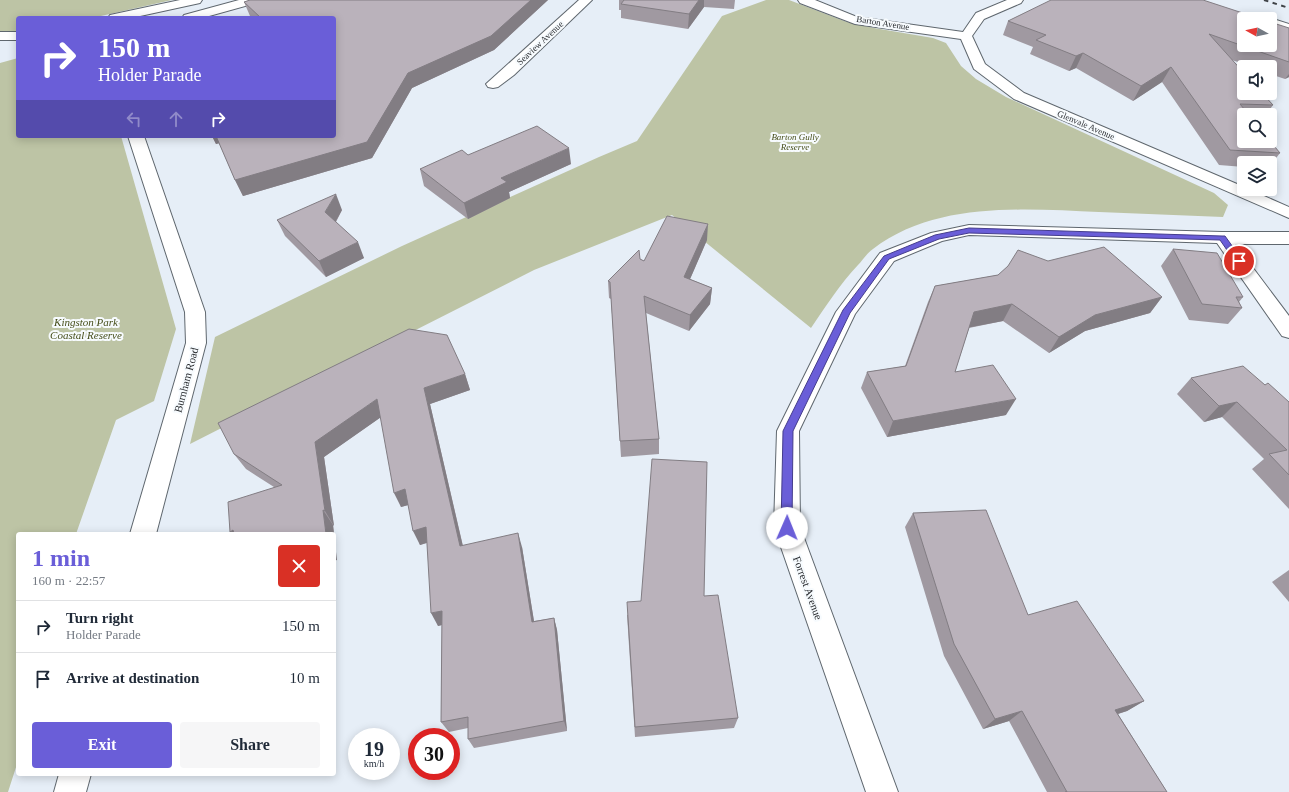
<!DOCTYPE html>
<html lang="en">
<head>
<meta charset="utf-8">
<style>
  body { margin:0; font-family:Georgia,serif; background:#f6f6f7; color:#1f2937; height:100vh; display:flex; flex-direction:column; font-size:15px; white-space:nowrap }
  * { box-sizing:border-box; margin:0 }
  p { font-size:13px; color:#747a83 }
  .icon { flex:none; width:22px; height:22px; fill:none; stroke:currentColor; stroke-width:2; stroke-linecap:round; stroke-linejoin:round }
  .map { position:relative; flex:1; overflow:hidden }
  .details { position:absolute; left:16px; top:532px; width:320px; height:244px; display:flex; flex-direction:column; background:#fff; border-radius:4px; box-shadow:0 2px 10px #0003 }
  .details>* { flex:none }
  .banner { position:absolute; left:16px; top:16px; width:320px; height:122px; border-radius:4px; box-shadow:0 2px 10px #0003; background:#6a5ed8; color:#fff; overflow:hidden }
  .needle { width:26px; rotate:278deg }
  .controls { position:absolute; left:1237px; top:12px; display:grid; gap:8px }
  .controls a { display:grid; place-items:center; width:40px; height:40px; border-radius:4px; background:#fff; box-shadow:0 2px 10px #0003; font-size:20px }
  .speed { position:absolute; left:348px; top:728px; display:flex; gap:8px; font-size:20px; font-weight:700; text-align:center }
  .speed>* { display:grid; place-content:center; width:52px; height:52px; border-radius:50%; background:#fff; box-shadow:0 2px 10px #0003; line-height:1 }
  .speed small { font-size:10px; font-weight:400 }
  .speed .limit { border:6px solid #d22; background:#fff; color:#111 }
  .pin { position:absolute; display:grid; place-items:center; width:34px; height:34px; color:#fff; margin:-17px; border:2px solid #fff; border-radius:50%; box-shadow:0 1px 4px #0007 }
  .me { position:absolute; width:44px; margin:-22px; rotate:1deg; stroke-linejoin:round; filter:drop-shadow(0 0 3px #0008) }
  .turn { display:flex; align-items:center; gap:14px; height:84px; padding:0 16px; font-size:18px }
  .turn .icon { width:52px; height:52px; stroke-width:2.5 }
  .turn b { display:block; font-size:28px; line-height:34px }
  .lanes { display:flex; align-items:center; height:38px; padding:0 16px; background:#0003; justify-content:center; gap:20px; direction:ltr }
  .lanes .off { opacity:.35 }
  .round { display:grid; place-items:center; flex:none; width:42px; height:42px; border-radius:4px; background:#f6f6f7 }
  .summary { display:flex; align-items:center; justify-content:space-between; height:68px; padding:0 16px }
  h1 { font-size:24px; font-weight:800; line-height:30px; color:#6a5ed8 }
  .button { display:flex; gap:8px; margin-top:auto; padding:8px 16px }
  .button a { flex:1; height:46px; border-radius:4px; background:#6a5ed8; color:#fff; font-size:16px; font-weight:800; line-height:46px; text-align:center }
  .button a+a { background:#f6f6f7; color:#1f2937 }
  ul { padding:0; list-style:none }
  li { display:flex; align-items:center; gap:12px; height:52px; padding:0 16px; border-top:1px solid #e0e1e3 }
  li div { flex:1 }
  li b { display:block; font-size:15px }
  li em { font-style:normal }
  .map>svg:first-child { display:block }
</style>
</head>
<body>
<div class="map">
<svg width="1289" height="792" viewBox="0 0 1289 792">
  <rect width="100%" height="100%" fill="#e6eef7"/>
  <g fill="#bdc4a5">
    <polygon points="0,0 172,0 92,18 18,18 18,31 0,32"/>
    <path d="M766 0H789L847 22 874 28 933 38 946 43 961 66 976 79 1006 97 1214 193 1228 205 1223 217C1182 215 1140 214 1099 212 1024 209 936 201 873 249 867 253 863 260 858 265 840 284 826 306 811 328L672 215 534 270 190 444 215 337 402 246 599 157 637 141 722 16Z"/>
    <polygon points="18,58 18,136 121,136 176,329 154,401 116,420 76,534 18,534 18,761 8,792 0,792 0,63"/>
  </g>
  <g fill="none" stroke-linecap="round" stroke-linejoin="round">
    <g stroke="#5f676e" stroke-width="2">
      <g id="street">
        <polygon points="180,0 202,0 200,3 131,18 108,18 110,15"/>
        <polygon points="239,0 258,0 256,3 202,18 182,18 184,15"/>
        <polygon points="579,0 592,0 514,75 498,87 493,88 488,87 486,84"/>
        <polygon points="798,0 815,0 857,17 963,32 976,13 1007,0 1023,0 1021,3 984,19 972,36 985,64 1024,93 1244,187 1244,189 1248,189 1289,207 1289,218 1014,99 974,69 961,39 855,24 800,3"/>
        <polygon points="1270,18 1289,24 1289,32 1270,26 1270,19 1267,19"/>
        <rect x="0" y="32" width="18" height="8"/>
        <polygon points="128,136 144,136 205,312 206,343 156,534 130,534 186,343 185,312"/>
        <polygon points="969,225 1222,232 1289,232 1289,244 1235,244 1289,316 1289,338 1282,336 1217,243 969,235 942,241 894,261 855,314 799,431 800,527 898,792 866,792 774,527 777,431 836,312 880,253 931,233"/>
        <polygon points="59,774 91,774 86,792 54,792"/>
      </g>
    </g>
    <use href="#street" fill="#fff" fill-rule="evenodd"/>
    <polyline stroke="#3f4347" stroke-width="2" stroke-dasharray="4.5 4.5" stroke-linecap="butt" points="1264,0 1289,8"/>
  </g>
  <g fill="#a099a1">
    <polygon points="250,0 548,0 494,50 412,88 372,158 243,196 235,180 219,143 216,144 212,136 334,136 334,18 251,18 250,16 244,2"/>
    <polygon points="619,0 735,0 734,9 704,7 688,29 621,18 621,10 619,10"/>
    <polygon points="1008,21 1289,28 1289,77 1285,79 1270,74 1270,67 1252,67 1232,60 1273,105 1266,115 1244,115 1280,153 1270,166 1270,163 1244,163 1244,167 1219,165 1162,82 1133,101 1076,68 1069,71 1030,54 1033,47 1003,35"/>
    <polygon points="468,155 571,164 509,192 510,198 468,219 424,186 420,169"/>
    <polygon points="342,210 336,222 364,258 326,277 285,236 277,220"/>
    <polygon points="707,240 690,279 712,288 710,304 689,331 646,313 659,439 659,454 621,457 611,299 609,298 608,281 640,259 644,261"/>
    <polygon points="1173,249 1243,297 1239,302 1242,308 1228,324 1189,320 1161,266"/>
    <polygon points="998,275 1162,297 1150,313 1085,331 1049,353 1003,321 969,328 955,372 1006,415 887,437 861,388 867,372 905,366 928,302 935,286"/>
    <polygon points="465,374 470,390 430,404 463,546 522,547 534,621 554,618 557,630 567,731 474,748 468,739 468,728 449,732 441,722 442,625 438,626 427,543 420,545 408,505 401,507 381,417 324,457 334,526 333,525 334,534 232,534 274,487 246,469 234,454"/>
    <polygon points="1191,378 1265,385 1289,402 1289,509 1252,469 1264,459 1222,417 1204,422 1177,394"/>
    <polygon points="913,513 1028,615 1144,701 1127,711 1118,714 1167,792 1047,792 1009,721 983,729 944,656 905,527"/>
    <polygon points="1289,570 1289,602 1272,582"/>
    <polygon points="704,596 738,718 734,728 635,737 627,615"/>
  </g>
  <g fill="#827d83">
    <polygon points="531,0 548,0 494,50 412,88 372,158 243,196 235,180 408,73"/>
    <polygon points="699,0 704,0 704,7 688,29 689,14"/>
    <polygon points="1083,53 1076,68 1069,71 1076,56"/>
    <polygon points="1171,67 1162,82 1133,101 1141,86"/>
    <polygon points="1289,74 1289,77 1285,79"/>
    <polygon points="212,136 216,136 220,143 216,144"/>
    <polygon points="569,148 571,164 509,192 510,198 468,219 464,203 501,178"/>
    <polygon points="336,194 342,210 332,228 325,212"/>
    <polygon points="708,224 707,240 684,293 684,277"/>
    <polygon points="358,242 364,258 326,277 319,261"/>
    <polygon points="712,288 710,304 689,331 690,315"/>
    <polygon points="1162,297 1150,313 1085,331 1049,353 1059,337 1095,315"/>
    <polygon points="1012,304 1003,321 966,328 974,312"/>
    <polygon points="465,374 470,390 430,404 466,560 460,546 424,388"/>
    <polygon points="377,399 384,415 324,457 334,526 325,511 315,442"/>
    <polygon points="1016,399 1006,415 887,437 893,421"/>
    <polygon points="1237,402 1222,417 1204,422 1219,406"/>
    <polygon points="405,489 412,504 401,507 394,493"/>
    <polygon points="323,510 333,525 334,534 326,534"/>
    <polygon points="426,527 432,541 420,545 413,531"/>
    <polygon points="233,530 237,534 232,534 230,532"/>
    <polygon points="518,533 522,547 536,634 532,622"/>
    <polygon points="334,536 337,560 334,561"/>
    <polygon points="442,611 449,623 438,626 431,613"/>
    <polygon points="554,618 557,630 567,731 564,721"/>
    <polygon points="1144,701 1127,711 1098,720 1115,710"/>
    <polygon points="1022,711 1009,721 983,729 995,719"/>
  </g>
  <g fill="#bab2bb" stroke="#827d83">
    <polygon points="250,0 531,0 491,36 408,73 367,142 235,180 216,136 334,136 334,18 261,18 244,2"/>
    <polygon points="624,0 699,0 689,14 621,4"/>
    <polygon points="1051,0 1203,0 1261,19 1244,19 1244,45 1270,45 1270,22 1289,28 1289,62 1209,34 1244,73 1244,93 1262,93 1273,105 1240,104 1249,115 1244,115 1244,141 1270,141 1280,153 1230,150 1171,67 1141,86 1083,53 1076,56 1036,40 1046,35 1008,21"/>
    <polygon points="537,126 569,148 501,178 507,182 464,203 420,169 462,150 468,155"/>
    <polygon points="336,194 325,212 358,242 319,261 277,220"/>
    <polygon points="667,216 708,224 684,277 712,288 690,315 644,296 659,439 620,441 610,282 608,281 639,250 640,259 644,261"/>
    <polygon points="1104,247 1162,297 1095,315 1059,337 1012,304 974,312 955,372 993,365 1016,399 893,421 867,372 906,366 935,286 998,275 1008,266 1018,250 1048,261"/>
    <polygon points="1173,249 1217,253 1243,297 1236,297 1242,308 1202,304"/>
    <polygon points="409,329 447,335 465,374 424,388 460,546 518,533 532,622 554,618 564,721 468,739 468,717 441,722 442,611 431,613 426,527 413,531 405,489 394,493 377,399 315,442 325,511 323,510 326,534 234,534 233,530 230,532 228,502 282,485 234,454 218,423"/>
    <polygon points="1243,366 1265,385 1268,383 1289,402 1289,475 1269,454 1287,450 1237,402 1219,406 1191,378"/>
    <polygon points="652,459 707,462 704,596 718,595 738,718 635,727 627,602 641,601"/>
    <polygon points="986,510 1028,615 1077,601 1144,701 1115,710 1167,792 1065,792 1067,792 1022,711 995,719 954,644 913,513"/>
  </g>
  <polygon fill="#6a5ed8" stroke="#453d8c" points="969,228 1222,236 1225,236 1243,261 1239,264 1236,263 1220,240 969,233 939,239 889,259 850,313 793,431 792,528 790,531 787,532 783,531 781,528 783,431 843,310 884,256 935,235"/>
  <g text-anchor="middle" stroke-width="4" stroke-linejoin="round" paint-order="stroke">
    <g font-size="9" fill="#2a2d31" stroke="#f7fbfe">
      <text transform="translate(883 23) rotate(9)" y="3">Barton Avenue</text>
      <text transform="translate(540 43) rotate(-43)" y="3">Seaview Avenue</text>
      <text transform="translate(1086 125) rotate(23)" y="3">Glenvale Avenue</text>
    </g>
    <g font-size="9" font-style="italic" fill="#464e1a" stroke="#f7fbfe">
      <text x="795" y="140">Barton Gully<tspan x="795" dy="10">Reserve</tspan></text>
    </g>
    <g font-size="11" font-style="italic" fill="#464e1a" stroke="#f7fbfe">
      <text x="86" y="326">Kingston Park<tspan x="86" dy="13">Coastal Reserve</tspan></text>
    </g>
    <g font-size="11" fill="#2a2d31" stroke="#f7fbfe">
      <text transform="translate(186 380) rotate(-75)" y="4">Burnham Road</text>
      <text transform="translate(808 588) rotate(70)" y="4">Forrest Avenue</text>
    </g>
  </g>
</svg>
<div class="controls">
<a><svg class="needle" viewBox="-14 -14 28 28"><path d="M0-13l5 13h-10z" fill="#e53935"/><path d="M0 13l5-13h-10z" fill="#747a83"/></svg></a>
<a><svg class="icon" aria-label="sound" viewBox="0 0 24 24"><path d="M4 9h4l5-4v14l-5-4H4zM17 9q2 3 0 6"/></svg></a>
<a><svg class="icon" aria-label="search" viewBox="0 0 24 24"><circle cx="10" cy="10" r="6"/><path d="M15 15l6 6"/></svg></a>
<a><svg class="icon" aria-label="layers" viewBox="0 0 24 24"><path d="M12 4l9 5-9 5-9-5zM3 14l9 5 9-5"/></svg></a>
</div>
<div class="speed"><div>19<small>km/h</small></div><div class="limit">30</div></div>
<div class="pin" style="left:1239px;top:261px;background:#d93025"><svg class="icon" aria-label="arrive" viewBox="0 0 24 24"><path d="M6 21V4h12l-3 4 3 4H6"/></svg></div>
<svg class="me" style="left:787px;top:528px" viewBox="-20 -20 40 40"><circle r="19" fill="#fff"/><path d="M0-13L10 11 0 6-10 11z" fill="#6a5ed8"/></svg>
<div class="banner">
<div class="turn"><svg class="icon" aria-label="right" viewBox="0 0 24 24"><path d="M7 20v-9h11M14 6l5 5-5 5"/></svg><div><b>150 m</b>Holder Parade</div></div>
<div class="lanes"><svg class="icon off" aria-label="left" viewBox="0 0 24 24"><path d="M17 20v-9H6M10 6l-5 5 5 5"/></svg><svg class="icon off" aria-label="ahead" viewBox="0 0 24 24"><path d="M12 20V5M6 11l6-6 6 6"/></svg><svg class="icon" aria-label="right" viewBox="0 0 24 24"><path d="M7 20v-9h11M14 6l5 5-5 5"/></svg></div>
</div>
<section class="details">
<div class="summary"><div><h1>1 min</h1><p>160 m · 22:57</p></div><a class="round" style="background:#d93025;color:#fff"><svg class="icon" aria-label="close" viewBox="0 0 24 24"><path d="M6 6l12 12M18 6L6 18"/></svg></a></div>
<ul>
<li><svg class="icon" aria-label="right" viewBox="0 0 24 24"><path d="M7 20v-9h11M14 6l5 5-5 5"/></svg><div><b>Turn right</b><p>Holder Parade</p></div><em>150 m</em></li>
<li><svg class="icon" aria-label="arrive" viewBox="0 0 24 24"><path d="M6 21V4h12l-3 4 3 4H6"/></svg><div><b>Arrive at destination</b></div><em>10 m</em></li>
</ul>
<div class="button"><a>Exit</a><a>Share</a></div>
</section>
</div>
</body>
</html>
